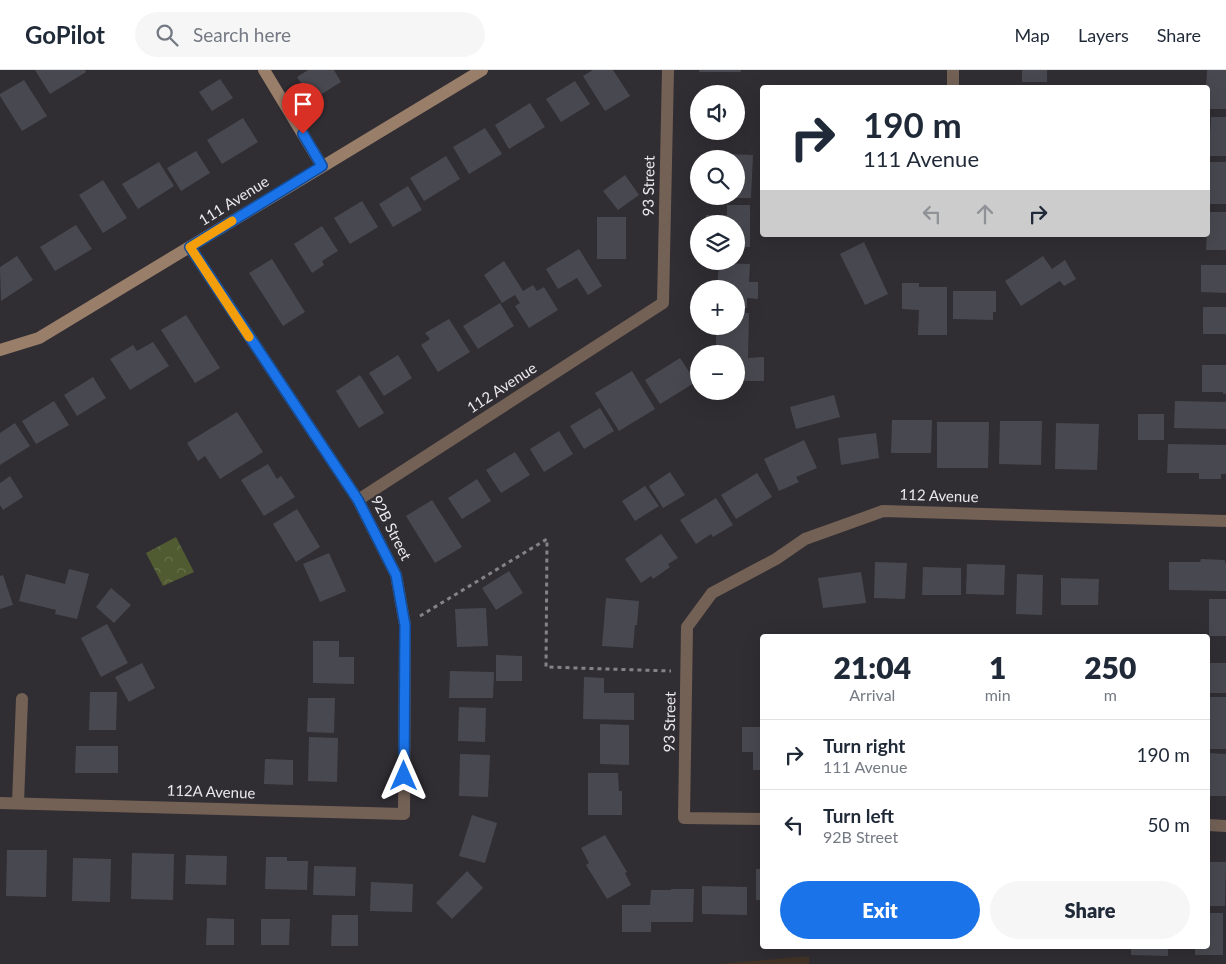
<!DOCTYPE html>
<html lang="en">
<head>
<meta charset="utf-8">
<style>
  body { margin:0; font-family:Lato,sans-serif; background:#f6f6f7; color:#1f2937; height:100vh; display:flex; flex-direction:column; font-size:19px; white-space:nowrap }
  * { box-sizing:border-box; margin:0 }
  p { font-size:16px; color:#747a83 }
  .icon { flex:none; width:28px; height:28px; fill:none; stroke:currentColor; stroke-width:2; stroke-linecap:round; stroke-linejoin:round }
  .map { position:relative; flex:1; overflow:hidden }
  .drawer { position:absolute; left:760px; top:564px; width:450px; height:315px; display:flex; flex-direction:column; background:#fff; border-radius:5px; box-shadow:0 5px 20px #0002 }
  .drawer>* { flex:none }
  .top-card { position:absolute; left:760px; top:15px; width:450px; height:152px; border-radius:5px; box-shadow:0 5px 20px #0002; background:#fff; color:#1f2937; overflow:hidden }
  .fabs { position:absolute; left:690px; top:15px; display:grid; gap:10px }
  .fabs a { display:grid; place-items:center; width:55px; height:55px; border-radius:50%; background:#fff; box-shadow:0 5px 20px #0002; font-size:25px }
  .pin { position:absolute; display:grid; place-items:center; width:42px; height:42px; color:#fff; margin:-51px -21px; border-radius:50% 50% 50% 0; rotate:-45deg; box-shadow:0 0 5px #0007 }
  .pin .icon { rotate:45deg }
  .me { position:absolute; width:55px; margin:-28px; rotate:0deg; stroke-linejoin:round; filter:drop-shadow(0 0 4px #0008) }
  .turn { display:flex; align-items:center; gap:18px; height:105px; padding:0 20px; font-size:22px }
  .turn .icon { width:65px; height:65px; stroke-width:2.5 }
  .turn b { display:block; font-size:35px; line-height:42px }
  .lanes { display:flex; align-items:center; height:48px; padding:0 20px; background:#0003; justify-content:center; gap:25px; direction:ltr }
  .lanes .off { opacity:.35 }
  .eta { display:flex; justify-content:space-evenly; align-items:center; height:85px; text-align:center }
  .eta b { font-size:30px; font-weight:800; line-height:35px }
  .action { display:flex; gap:10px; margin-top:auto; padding:10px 20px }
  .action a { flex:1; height:58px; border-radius:30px; background:#1a73e8; color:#fff; font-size:20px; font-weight:800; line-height:58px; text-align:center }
  .action a+a { background:#f6f6f7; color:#1f2937 }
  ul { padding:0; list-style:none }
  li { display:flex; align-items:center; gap:15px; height:70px; padding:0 20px; border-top:1px solid #e0e1e3 }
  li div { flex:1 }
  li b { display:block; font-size:19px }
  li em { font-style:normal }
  header { display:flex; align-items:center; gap:30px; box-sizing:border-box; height:70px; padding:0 25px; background:#fff; border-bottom:1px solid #e0e1e3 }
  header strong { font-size:24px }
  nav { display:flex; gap:28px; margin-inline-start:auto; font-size:18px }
  .search { width:350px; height:45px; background:#f6f6f7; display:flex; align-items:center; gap:12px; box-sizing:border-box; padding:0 18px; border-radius:28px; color:#747a83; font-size:19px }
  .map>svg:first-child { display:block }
</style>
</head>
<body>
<header>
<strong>GoPilot</strong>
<div class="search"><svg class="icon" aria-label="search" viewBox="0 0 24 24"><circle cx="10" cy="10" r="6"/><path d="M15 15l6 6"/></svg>Search here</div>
<nav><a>Map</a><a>Layers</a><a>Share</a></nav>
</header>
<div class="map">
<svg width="1226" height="894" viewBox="0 0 1226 894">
  <defs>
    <pattern id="forest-crowns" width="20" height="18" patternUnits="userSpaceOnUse" patternTransform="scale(1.25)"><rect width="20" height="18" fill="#505b31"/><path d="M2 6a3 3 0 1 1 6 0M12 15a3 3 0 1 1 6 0" fill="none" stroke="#69734f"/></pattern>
  </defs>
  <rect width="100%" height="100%" fill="#302d33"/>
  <polygon fill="#413326" points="809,886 809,894 720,894"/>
  <polygon fill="url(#forest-crowns)" points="176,467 194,502 163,516 146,483"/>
  <g fill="#484950">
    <polygon points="35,0 85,0 86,2 50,24"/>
    <polygon points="308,0 334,0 341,12 312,30 297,7"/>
    <polygon points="593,0 613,0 630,26 605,41 583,6"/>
    <rect x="699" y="0" width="42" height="2"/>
    <rect x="1022" y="0" width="25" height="12"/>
    <polygon points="1207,0 1226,0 1226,39 1208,39 1208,18 1206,18"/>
    <polygon points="220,9 233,28 212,41 199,22"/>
    <polygon points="24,10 47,46 22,61 0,26 0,24"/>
    <polygon points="575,11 590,34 561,52 546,29"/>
    <rect x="864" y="15" width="39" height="3"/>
    <polygon points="696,24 699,25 699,53 696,53"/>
    <polygon points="530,33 545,57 509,79 495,55"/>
    <polygon points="1211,47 1226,47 1226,86 1209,86"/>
    <polygon points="243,48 258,72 222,94 207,70"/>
    <polygon points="485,58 502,84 469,104 453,77"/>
    <polygon points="196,81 210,103 181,121 167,98"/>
    <polygon points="725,84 753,85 751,128 724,128 724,126 736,126 736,89 724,89"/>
    <polygon points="446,86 460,109 424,131 410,108"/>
    <polygon points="159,92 174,116 138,139 122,114"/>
    <rect x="1208" y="92" width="18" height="42"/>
    <polygon points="625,105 639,125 618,140 603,121"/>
    <polygon points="103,110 127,148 103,163 79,125"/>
    <polygon points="408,116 422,140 393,157 379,134"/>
    <polygon points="362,131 378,157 350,174 334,148"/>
    <polygon points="727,135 750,135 750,177 736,177 736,154 706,154 706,145 727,145"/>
    <polygon points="1208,142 1226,142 1226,180 1206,180"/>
    <rect x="597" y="147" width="29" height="42"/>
    <polygon points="76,155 92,179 55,201 40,177"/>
    <polygon points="322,156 338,181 322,191 324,195 312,203 294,174"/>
    <polygon points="864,172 888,224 865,235 840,184"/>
    <polygon points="579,179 602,216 588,225 577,208 558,219 546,199"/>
    <polygon points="17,186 33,210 1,231 0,197"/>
    <polygon points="1043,186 1052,199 1065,190 1076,209 1064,216 1060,211 1021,236 1005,211"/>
    <polygon points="272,189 305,242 283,256 249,203"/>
    <polygon points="504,191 523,221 533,215 537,221 544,217 558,240 529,258 515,236 520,233 515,225 502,233 484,205"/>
    <polygon points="719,193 750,194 749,212 758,212 758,229 747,228 747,238 736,237 736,219 717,219"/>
    <polygon points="1201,195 1226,195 1226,223 1201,222"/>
    <polygon points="902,213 919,213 919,217 947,217 947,265 918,265 919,240 902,239"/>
    <polygon points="953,221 996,221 996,242 993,242 993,250 953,249"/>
    <polygon points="500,233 514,256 478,279 463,256"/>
    <rect x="1203" y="237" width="23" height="27"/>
    <polygon points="736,243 749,243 748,288 764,287 764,311 738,311 738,287 736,287 736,284 720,284 720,277 716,277 716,256 736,256"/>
    <polygon points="186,245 220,298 195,313 161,260"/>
    <polygon points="449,249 470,282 438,302 421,275 430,269 425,263"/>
    <polygon points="153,272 169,296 130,320 110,289 133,275 137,281"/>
    <polygon points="398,285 412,308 384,326 369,303"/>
    <polygon points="680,288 696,312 660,334 645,310"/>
    <polygon points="1202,295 1226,295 1226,324 1223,324 1223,322 1202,322"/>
    <polygon points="632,301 655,339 619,361 595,323"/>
    <polygon points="360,305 384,343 359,358 336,321"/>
    <polygon points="93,307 106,328 77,346 64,325"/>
    <polygon points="834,325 840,347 796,359 790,337"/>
    <polygon points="54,331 69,355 36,374 22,351"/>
    <polygon points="1175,331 1226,332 1226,359 1174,358"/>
    <polygon points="600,338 614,361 584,379 570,356"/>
    <polygon points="237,342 263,382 220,409 205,386 198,391 187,373"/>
    <rect x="1138" y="344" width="26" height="26"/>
    <polygon points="892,350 932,350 931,383 891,383"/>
    <polygon points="1000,351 1042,351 1041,395 999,394"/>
    <polygon points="937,352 989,352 988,398 937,398"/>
    <polygon points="15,353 30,376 0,395 0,363"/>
    <polygon points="1056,353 1099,354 1097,400 1055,399"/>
    <polygon points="559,361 573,384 544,402 530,379"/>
    <polygon points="876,363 879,388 841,395 838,368"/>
    <polygon points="804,370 817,398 796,407 799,412 779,421 764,389"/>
    <polygon points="1168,374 1226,375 1226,404 1221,404 1221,409 1199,409 1199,403 1167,403"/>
    <polygon points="515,382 530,405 501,423 486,400"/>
    <polygon points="268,394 277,409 281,406 295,427 264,446 241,410"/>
    <polygon points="670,402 685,425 663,438 649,416"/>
    <polygon points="757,403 772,427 736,449 721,425"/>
    <polygon points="10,406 23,427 3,440 0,435 0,413"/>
    <polygon points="477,409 491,431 462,449 448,428"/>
    <polygon points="645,416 659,436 635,451 622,431"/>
    <polygon points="716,428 733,455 713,467 711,464 696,474 680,450"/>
    <polygon points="432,430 462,477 435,493 406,446"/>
    <polygon points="297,439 320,477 296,492 273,454"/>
    <polygon points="661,464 678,488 668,494 670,497 653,509 651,506 641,513 625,489"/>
    <polygon points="329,483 346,521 320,532 303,494"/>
    <polygon points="1201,489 1225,490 1225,493 1226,493 1226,521 1169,520 1169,492 1200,492"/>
    <polygon points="875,492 907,493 905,529 874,528"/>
    <polygon points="967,494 1005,495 1004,525 966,524"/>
    <polygon points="923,497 961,498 961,525 922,525"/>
    <polygon points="69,499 89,504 77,549 55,544 56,540 19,531 26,504 65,514"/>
    <polygon points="509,501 523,523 496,540 482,518"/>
    <polygon points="861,502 866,533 823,538 818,508"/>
    <polygon points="1017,504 1043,505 1042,545 1016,544"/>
    <polygon points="3,505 13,535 0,539 0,506"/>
    <polygon points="1061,508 1099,509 1098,535 1061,535"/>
    <polygon points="111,518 131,535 114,553 96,537"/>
    <polygon points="606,528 639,531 637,555 635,555 633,578 602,576"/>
    <rect x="1209" y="529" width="17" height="37"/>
    <polygon points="486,538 488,576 457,577 455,539"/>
    <polygon points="107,554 128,593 101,607 81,568"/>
    <polygon points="313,571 339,571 339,587 354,587 354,614 313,613"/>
    <polygon points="496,585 522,586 522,611 496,611"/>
    <polygon points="142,593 155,618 129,632 115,607"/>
    <rect x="1208" y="593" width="18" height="30"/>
    <polygon points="450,601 494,602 493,628 449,628"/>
    <polygon points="584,607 604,608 604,623 634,623 634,650 583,649"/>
    <polygon points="90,622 117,622 116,660 89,660"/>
    <polygon points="1209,627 1226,627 1226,679 1209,679 1209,656 1208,656 1208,629"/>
    <polygon points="308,628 335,628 334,663 307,662"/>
    <polygon points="459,637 486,638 485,672 458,671"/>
    <polygon points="600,654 629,655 629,695 600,694"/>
    <polygon points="742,657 762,657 762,700 753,700 753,682 742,682"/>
    <polygon points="309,667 338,668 337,712 308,711"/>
    <polygon points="76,676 118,676 118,703 75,703"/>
    <polygon points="1208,683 1226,684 1226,726 1208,726"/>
    <polygon points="460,684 490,685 488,727 459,726"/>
    <polygon points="265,689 293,690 293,715 264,714"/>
    <polygon points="588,703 618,703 619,721 622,721 622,745 588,745"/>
    <polygon points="472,745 497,753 485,793 459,786"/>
    <polygon points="605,765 627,802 625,803 631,815 607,829 586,795 589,793 581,778"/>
    <polygon points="7,780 47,780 46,827 6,826"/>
    <polygon points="132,783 174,784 173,830 131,829"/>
    <polygon points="186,785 227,786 226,815 185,814"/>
    <polygon points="266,787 287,787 287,791 308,791 307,820 265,819"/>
    <polygon points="73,788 111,789 110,832 72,831"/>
    <polygon points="1208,792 1226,792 1225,836 1208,836"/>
    <polygon points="314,796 356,797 355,826 313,825"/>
    <rect x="756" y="799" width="6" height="31"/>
    <polygon points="467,801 483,818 452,849 436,833"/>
    <polygon points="371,812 413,814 412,842 370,841"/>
    <polygon points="702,816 747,817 747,845 702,844"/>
    <polygon points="671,819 694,819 693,852 651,852 651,862 622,862 622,835 650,835 651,820 671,820"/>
    <polygon points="1208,843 1223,843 1223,885 1195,885 1195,876 1208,876"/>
    <polygon points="332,845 358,845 358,876 331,876"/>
    <polygon points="207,848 234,849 234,875 206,875"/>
    <polygon points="261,849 290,849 289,875 261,875"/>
    <polygon points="1131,876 1168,876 1168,886 1131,885"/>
  </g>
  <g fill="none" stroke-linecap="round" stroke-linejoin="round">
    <polyline stroke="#868388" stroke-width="3" stroke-dasharray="4 4" stroke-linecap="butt" points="420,546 547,469 546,597 671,601"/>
    <g stroke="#736155" stroke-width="12">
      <polyline points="953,18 953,0"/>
      <polyline points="358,430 663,233 668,0"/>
      <polyline points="0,733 404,744 405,555 396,505 358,430 190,177"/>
      <polyline points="18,733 22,629"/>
      <polyline points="762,749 684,748 687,557 712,523 776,489 805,469 883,441 1226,451"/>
      <polyline points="1208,755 1226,756"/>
    </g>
    <g stroke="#997e6a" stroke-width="12">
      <polyline points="264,0 322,96"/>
      <polyline points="0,280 39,268 482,0"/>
    </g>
  </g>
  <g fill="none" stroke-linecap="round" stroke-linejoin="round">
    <g stroke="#114b97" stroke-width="12">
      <polyline id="route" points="303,64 322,96 190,177 358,430 396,505 405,555 404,706"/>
    </g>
    <use href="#route" stroke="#1a73e8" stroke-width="9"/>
    <polyline stroke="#f59e0b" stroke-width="9" points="232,151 190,177 249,267"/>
  </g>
  <g text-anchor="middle" stroke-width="4" stroke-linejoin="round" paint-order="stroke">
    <g font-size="15" fill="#ebe9ed" stroke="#302d33">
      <text transform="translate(649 116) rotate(-89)" y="5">93 Street</text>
      <text transform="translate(234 131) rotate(-32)" y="5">111 Avenue</text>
      <text transform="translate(502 318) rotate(-33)" y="5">112 Avenue</text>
      <text transform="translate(939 426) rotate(2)" y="5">112 Avenue</text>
      <text transform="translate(391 458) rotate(63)" y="5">92B Street</text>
      <text transform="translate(670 652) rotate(-89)" y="5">93 Street</text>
      <text transform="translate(211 722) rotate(2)" y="5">112A Avenue</text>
    </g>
  </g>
</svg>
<div class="fabs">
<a><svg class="icon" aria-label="sound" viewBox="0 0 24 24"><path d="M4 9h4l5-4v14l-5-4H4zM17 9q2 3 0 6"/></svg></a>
<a><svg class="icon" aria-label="search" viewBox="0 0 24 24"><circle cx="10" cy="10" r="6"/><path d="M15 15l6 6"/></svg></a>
<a><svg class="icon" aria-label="layers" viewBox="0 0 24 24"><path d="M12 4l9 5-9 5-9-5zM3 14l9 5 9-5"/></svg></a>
<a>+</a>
<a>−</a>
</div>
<div class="pin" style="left:303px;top:64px;background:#d93025"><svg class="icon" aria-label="arrive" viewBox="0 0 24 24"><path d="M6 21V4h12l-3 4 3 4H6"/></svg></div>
<svg class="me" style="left:404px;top:706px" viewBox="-20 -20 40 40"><path d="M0-17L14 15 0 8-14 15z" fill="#1a73e8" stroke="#fff" stroke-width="4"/></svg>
<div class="top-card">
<div class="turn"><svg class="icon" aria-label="right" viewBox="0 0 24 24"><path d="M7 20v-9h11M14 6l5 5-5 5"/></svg><div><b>190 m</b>111 Avenue</div></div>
<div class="lanes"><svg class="icon off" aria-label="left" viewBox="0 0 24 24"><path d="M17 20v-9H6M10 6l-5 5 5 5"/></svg><svg class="icon off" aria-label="ahead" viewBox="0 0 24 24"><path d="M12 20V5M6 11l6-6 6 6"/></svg><svg class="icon" aria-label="right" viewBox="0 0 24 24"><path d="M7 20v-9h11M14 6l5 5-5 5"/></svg></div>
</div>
<section class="drawer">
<div class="eta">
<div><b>21:04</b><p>Arrival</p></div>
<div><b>1</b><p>min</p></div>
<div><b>250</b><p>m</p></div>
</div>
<ul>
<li><svg class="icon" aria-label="right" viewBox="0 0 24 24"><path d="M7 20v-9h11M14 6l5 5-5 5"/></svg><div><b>Turn right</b><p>111 Avenue</p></div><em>190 m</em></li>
<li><svg class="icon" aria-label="left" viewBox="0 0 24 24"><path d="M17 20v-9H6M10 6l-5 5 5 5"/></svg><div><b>Turn left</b><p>92B Street</p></div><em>50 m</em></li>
</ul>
<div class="action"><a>Exit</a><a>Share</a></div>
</section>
</div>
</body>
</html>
